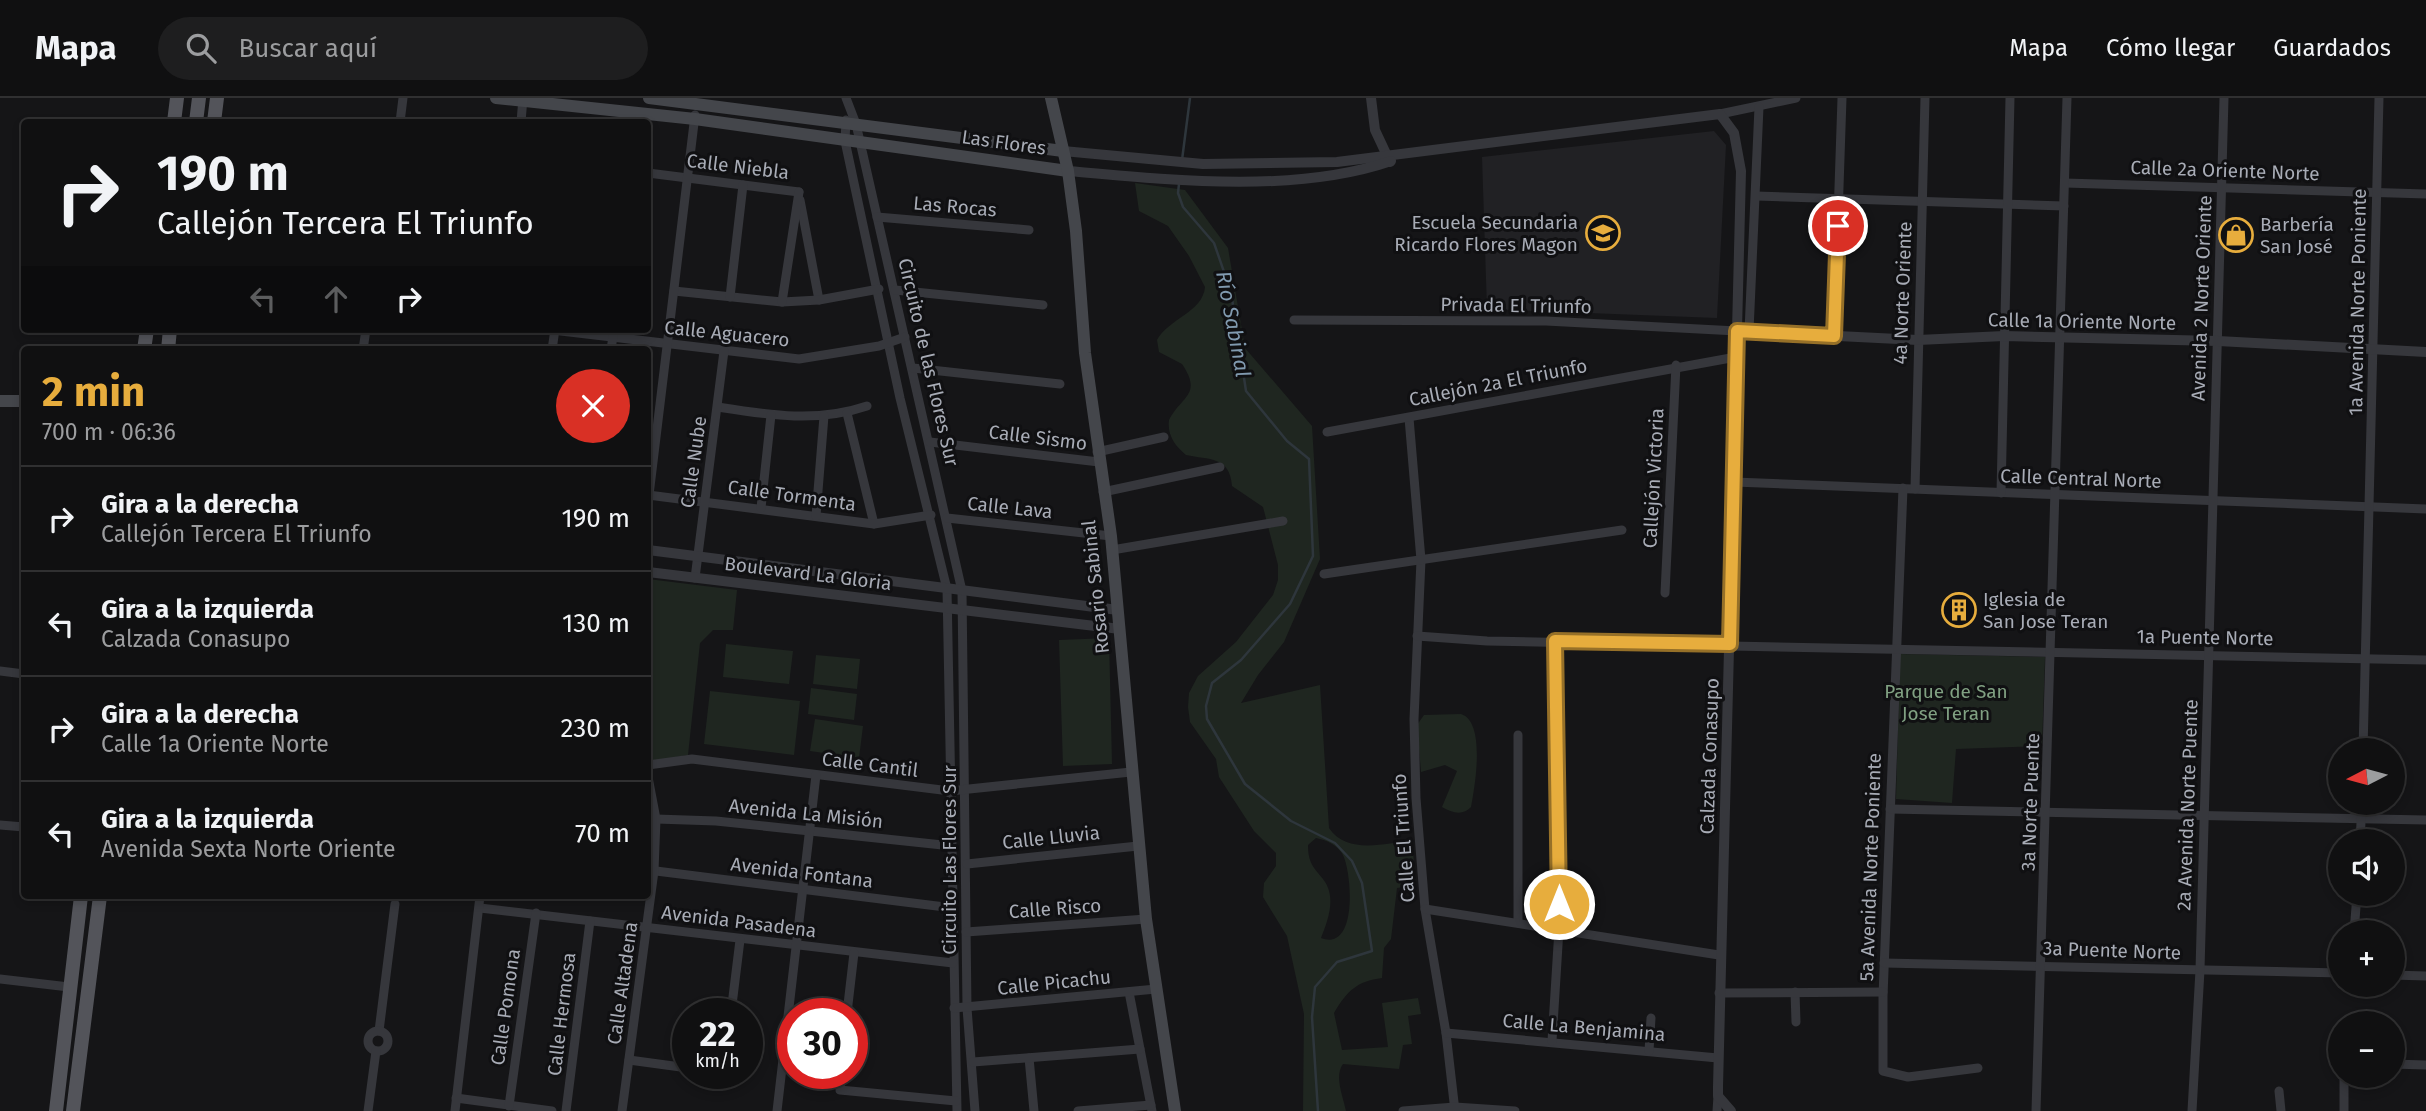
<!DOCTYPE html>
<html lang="es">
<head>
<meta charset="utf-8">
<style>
  body { margin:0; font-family:"Fira Sans",sans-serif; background:#1e1e1f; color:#f1f3f6; height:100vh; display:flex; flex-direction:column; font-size:26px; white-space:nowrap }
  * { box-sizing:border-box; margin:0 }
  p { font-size:23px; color:#9c9d9f }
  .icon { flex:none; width:38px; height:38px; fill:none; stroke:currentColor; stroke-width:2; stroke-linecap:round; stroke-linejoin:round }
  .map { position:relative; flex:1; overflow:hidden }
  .sheet { position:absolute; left:21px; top:248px; width:630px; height:553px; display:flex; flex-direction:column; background:#101011; border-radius:7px; box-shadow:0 4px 10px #0003,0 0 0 2px #303031 }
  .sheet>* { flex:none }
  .hud { position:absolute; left:21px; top:21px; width:630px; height:214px; border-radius:7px; box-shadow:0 4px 10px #0003,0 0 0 2px #303031; background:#101011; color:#f1f3f6; overflow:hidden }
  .needle { width:46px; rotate:264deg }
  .controls { position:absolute; left:2328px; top:640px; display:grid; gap:14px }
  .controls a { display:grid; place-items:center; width:77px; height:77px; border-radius:50%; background:#101011; box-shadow:0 4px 10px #0003,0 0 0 2px #303031; font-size:35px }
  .speed { position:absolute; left:672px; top:900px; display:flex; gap:14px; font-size:35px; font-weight:700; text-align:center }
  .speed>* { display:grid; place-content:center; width:91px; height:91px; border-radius:50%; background:#101011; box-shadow:0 4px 10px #0003,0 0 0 2px #303031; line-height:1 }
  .speed small { font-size:18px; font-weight:400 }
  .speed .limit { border:10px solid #d22; background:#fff; color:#111 }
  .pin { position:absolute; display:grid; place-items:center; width:60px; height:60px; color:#fff; margin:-30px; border:4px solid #fff; border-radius:50%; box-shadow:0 2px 7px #0007 }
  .me { position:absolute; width:77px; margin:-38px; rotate:0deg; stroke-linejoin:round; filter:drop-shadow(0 0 5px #0008) }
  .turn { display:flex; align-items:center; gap:24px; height:147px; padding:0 21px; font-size:32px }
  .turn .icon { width:91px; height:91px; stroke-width:2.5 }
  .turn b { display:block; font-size:49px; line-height:60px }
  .lanes { display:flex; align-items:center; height:66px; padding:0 21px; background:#0003; justify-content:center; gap:35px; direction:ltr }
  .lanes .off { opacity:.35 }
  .round { display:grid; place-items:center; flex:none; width:74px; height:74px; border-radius:37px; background:#1e1e1f }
  .head { display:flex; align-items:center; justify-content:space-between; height:119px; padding:0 21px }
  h1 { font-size:42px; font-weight:700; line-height:52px; color:#e7ad3d }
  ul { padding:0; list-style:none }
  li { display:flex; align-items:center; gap:21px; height:105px; padding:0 21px; border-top:2px solid #303031 }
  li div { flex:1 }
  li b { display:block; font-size:26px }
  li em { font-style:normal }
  header { display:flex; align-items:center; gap:42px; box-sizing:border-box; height:98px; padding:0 35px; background:#101011; border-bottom:2px solid #303031 }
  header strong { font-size:33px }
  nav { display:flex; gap:38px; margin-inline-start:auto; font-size:24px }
  .search { width:490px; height:63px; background:#1e1e1f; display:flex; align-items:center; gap:18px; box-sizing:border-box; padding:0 24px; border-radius:38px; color:#9c9d9f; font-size:26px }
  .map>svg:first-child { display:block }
</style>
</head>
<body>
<header>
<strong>Mapa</strong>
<div class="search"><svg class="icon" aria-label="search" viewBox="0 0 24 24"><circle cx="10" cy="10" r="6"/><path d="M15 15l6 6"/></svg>Buscar aquí</div>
<nav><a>Mapa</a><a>Cómo llegar</a><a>Guardados</a></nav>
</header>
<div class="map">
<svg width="2426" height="1013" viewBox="0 0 2426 1013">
  <rect width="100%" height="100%" fill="#151517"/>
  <polygon fill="#212124" points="1714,33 1726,47 1717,220 1487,211 1482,59"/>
  <g fill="#1f2620" fill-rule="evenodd">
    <path d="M1135 85 1185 92 1228 150 1245 250 1312 328 1320 461 1284 544 1258 577 1241 605 1320 587 1329 730C1347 757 1384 745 1412 743L1416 787 1397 790 1391 841 1384 850 1382 880C1357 883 1347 893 1334 915L1342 952 1388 949 1382 905 1418 900 1421 916 1408 918 1412 946 1403 947 1399 971 1343 966C1334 978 1343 998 1346 1013H1303L1304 916 1287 838 1263 799 1264 785 1276 768V755L1254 733 1219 679 1216 661 1190 624 1188 609 1189 595 1198 578 1236 544 1273 497 1278 482V467L1263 409 1232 388C1230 358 1209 362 1186 357 1175 348 1167 337 1169 322 1181 298 1203 297 1182 266L1159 254 1157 242C1168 221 1203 214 1205 189L1189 158 1168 128 1139 113ZM1316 740C1326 742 1338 747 1343 757 1352 775 1358 854 1321 840 1328 822 1337 799 1323 781 1313 769 1308 764 1308 747Z"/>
    <polygon points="648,481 737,492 733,532 713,532 700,545 688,657 648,664"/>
    <polygon points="1109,540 1112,666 1063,668 1059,542"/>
    <polygon points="726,546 793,553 789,586 723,579"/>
    <polygon points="1900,556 2045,559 2042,648 1956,651 1952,705 1896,701"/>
    <polygon points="816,557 860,561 857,591 813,586"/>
    <polygon points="811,590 857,596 854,622 808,616"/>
    <polygon points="710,593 800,603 794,657 704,646"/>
    <path d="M1461 616C1486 624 1475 688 1471 709 1463 718 1452 715 1442 709L1457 673 1445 667 1421 674 1417 627 1424 617Z"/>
    <polygon points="815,621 863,628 859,660 810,653"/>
  </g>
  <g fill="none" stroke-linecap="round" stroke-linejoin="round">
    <g stroke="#2e363c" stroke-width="2.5">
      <polyline points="1182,62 1190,0"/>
      <polyline points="1179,86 1178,95 1183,109 1214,145 1231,194 1246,293 1287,343 1309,361 1313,458 1290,506 1241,562 1212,585 1206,608 1207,621 1245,686 1291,723 1335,745 1352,763 1362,785 1372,853 1337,864 1315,889 1312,919 1318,1013"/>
    </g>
    <g stroke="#36373c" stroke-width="9">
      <polyline points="846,0 856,26 962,493 967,910 975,1013"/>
      <polyline points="1720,16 1796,0"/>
      <polyline points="846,22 845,43 900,300 947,491 957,1013"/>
      <polyline points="400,24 403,0"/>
      <polyline points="521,24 523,0"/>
      <polyline points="648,75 799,94"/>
      <polyline points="2065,85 2426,96"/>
      <polyline points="1756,98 2064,108"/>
      <polyline points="800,102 819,202"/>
      <polyline points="877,119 1029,132"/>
      <polyline points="895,192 1043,207"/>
      <polyline points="674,193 782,204 819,202 879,191"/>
      <polyline points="730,199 743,87"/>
      <polyline points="782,204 799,94"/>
      <polyline points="1294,222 1546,223 1737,233"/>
      <polyline points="544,231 799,261 879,248 905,239"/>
      <polyline points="1749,233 1759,9"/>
      <polyline points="1834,238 1842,0"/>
      <polyline points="363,252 366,231"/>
      <polyline points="552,252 555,231"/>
      <polyline points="611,252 614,231"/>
      <polyline points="913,270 1060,286"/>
      <path d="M718 309C769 317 817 325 867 308"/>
      <polyline points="847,315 874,426"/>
      <polyline points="1409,320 1421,462 1414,621 1416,700 1425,811 1446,935 1455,1013"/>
      <polyline points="1327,334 1736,259"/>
      <polyline points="930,344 1099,364"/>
      <polyline points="1097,354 1164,339"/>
      <polyline points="1734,384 2426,411"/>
      <polyline points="1903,390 1883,898 1883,973 1908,979 1978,970"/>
      <polyline points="1915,391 1925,0"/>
      <polyline points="1103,394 1220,369"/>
      <polyline points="2001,395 2010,0"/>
      <polyline points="648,397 874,426 931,417"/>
      <polyline points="649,397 695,17"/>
      <polyline points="761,410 771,317"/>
      <polyline points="816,418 824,318"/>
      <polyline points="947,420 1111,438"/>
      <polyline points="1112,452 1283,423"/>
      <polyline points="1324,476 1622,432"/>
      <polyline points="695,480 724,253"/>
      <polyline points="1665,495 1676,267"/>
      <polyline points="1417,538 1487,543 2426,562"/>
      <polyline points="0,573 24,576"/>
      <polyline points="1518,637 1518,824"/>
      <polyline points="2363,653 2379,0"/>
      <polyline points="648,667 692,661 950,693 1131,674"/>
      <polyline points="1890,711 2426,722"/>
      <polyline points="656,721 716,723 952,748"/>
      <polyline points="0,727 24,729"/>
      <polyline points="2360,744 2362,705"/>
      <polyline points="967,766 1138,748"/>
      <polyline points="648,772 953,810"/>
      <polyline points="480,810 953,865"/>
      <polyline points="1425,811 1719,857"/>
      <polyline points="966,834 1146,821"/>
      <polyline points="2354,835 2357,796"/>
      <polyline points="1884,865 2340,875"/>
      <polyline points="2392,877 2426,878"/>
      <polyline points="0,881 69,889"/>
      <polyline points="1129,894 1152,1013"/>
      <polyline points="1795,894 1796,924"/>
      <polyline points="1719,895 1883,894"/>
      <polyline points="954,910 1156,891"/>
      <polyline points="731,915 740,842"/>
      <polyline points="847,915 854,855"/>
      <polyline points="379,933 395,806"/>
      <circle cx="378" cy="943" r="10"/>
      <polyline points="1446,935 1718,960"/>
      <polyline points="1552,943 1559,831 1555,543"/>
      <polyline points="1649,953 1651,920"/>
      <polyline points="1029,960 1034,1013"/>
      <polyline points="629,962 688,970"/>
      <polyline points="973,964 1140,951"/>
      <polyline points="2392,966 2426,967"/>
      <polyline points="720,975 724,975"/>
      <polyline points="841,975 840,992 956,1003"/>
      <polyline points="2344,978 2344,1013"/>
      <polyline points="2279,993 2281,1013"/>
      <polyline points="456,1000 552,1013"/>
      <polyline points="509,1008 536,815"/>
      <polyline points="368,1013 376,953"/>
      <polyline points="455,1013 480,798"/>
      <polyline points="566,1013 590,823"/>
      <polyline points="622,1013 654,773 656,721 648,679"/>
      <polyline points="777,1013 816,677"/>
      <polyline points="1078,1013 1151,1007"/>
      <polyline points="1403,1013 1455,1009 1515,1013"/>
      <polyline points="1717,1013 1718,998"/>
      <polyline points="2036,1013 2067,0"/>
      <polyline points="2192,1013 2200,872 2224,0"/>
    </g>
    <g stroke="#36373c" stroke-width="10">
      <polyline points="1371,0 1375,32 1390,64"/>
      <polyline points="1063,53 1203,66 1337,64 1720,16 1734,35 1741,73 1718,989 1718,998 1731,1013"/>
      <path d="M1068 73C1168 82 1295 96 1391 63"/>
      <polyline points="1737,233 1918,242 2004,238 2218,243 2426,254"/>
      <polyline points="648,452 1118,512"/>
      <polyline points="648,474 1120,531"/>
    </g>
    <g stroke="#44464b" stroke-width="12">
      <polyline points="496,0 695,21 1068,73"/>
      <polyline points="649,0 1063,53"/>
      <polyline points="1051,0 1068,73 1076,133 1085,255 1111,438 1146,821 1175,1013"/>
      <polyline points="0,303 24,303"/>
    </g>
    <g stroke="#53545a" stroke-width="14">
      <polyline points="174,24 177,0"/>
      <polyline points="196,24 199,0"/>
      <polyline points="214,24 217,0"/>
      <polyline points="144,252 147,231"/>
      <polyline points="168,252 170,231"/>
      <polyline points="56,1013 81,798"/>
      <polyline points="73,1013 100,798"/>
    </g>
  </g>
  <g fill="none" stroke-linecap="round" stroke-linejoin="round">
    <g stroke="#967028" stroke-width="18">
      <polyline id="route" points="1559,806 1555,543 1730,546 1737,233 1834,238 1838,128"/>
    </g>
    <use href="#route" stroke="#e7ad3d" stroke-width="12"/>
  </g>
  <defs>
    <g id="school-ring" transform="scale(1.75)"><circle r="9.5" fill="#101012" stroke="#e7ad3d" stroke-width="1.5"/><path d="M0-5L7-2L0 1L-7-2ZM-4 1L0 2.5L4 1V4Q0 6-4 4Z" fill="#e7ad3d"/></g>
    <g id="shop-ring" transform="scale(1.75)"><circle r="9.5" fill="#101012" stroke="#e7ad3d" stroke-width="1.5"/><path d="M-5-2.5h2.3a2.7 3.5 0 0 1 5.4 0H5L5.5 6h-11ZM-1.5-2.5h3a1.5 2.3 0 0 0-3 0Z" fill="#e7ad3d"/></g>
    <g id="building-ring" transform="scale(1.75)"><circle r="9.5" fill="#101012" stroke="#e7ad3d" stroke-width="1.5"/><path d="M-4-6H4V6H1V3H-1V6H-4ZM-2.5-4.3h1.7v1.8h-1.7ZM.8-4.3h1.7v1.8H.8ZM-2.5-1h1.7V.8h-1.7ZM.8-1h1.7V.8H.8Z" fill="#e7ad3d"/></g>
  </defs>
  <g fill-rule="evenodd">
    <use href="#school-ring" x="1603" y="135"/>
    <use href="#shop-ring" x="2236" y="137"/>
    <use href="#building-ring" x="1959" y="512"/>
  </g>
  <g text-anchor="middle" stroke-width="6" stroke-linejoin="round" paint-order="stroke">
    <g font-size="19" fill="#a8acb6" stroke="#101012">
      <text transform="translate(1004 44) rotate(8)" y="7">Las Flores</text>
      <text transform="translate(738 68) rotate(7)" y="7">Calle Niebla</text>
      <text transform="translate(2225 72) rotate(2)" y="7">Calle 2a Oriente Norte</text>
      <text transform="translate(955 108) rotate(5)" y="7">Las Rocas</text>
      <text transform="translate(1902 195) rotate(-88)" y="7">4a Norte Oriente</text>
      <text transform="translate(2201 200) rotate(-88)" y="7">Avenida 2 Norte Oriente</text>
      <text transform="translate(2357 204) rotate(-89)" y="7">1a Avenida Norte Poniente</text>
      <text transform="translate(1516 207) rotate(1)" y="7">Privada El Triunfo</text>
      <text transform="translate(2082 223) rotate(1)" y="7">Calle 1a Oriente Norte</text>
      <text transform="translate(727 235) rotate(6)" y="7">Calle Aguacero</text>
      <text transform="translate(929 264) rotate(77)" y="7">Circuito de las Flores Sur</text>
      <text transform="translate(1498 284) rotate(-11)" y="7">Callejón 2a El Triunfo</text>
      <text transform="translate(1038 339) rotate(7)" y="7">Calle Sismo</text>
      <text transform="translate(693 364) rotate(-82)" y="7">Calle Nube</text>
      <text transform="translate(1653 380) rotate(-87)" y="7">Callejón Victoria</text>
      <text transform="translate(2081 380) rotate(2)" y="7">Calle Central Norte</text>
      <text transform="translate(792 397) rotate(8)" y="7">Calle Tormenta</text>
      <text transform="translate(1010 409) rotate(6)" y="7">Calle Lava</text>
      <text transform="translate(808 475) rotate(7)" y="7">Boulevard La Gloria</text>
      <text transform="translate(1095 489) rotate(-96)" y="7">Rosario Sabinal</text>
      <text transform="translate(2205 539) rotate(1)" y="7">1a Puente Norte</text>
      <text transform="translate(1709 658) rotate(-88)" y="7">Calzada Conasupo</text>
      <text transform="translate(870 666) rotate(7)" y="7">Calle Cantil</text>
      <text transform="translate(2030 704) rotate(-88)" y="7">3a Norte Puente</text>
      <text transform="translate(2187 707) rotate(-88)" y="7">2a Avenida Norte Puente</text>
      <text transform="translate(806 715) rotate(6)" y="7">Avenida La Misión</text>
      <text transform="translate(1051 739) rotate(-6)" y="7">Calle Lluvia</text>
      <text transform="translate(1403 740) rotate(-94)" y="7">Calle El Triunfo</text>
      <text transform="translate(949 762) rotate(-90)" y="7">Circuito Las Flores Sur</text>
      <text transform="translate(1870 769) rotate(-88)" y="7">5a Avenida Norte Poniente</text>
      <text transform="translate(802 774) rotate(7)" y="7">Avenida Fontana</text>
      <text transform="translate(1055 810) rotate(-4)" y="7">Calle Risco</text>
      <text transform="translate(739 823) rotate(7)" y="7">Avenida Pasadena</text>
      <text transform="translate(2112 852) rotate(2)" y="7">3a Puente Norte</text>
      <text transform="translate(1054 884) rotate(-6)" y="7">Calle Picachu</text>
      <text transform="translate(622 885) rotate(-82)" y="7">Calle Altadena</text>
      <text transform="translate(505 909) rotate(-82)" y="7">Calle Pomona</text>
      <text transform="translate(561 916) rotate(-83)" y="7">Calle Hermosa</text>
      <text transform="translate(1584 929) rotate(5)" y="7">Calle La Benjamina</text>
    </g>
    <g font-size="19" fill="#a8acb6" stroke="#101012" text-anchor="start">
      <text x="1578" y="131" text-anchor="end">Escuela Secundaria<tspan x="1578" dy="22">Ricardo Flores Magon</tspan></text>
      <text x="2260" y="133">Barbería<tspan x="2260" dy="22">San José</tspan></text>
      <text x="1983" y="508">Iglesia de<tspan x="1983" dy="22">San Jose Teran</tspan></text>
    </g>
    <g font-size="19" fill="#80a082" stroke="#101012">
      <text x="1946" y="600">Parque de San<tspan x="1946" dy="22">Jose Teran</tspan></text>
    </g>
    <g font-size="21" font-style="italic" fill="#819aaf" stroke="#101012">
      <text transform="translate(1233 226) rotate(79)" y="7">Río Sabinal</text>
    </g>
  </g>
</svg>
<div class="controls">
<a><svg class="needle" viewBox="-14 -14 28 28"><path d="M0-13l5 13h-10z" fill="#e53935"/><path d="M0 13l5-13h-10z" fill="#9c9d9f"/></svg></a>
<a><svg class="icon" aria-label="sound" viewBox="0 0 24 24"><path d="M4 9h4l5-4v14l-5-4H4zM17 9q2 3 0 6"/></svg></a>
<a>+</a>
<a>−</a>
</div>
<div class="speed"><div>22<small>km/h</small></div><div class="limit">30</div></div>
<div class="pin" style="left:1838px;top:128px;background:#d93025"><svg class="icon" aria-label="arrive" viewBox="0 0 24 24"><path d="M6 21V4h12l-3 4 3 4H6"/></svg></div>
<svg class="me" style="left:1559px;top:806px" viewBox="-20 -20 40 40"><circle r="17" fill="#e7ad3d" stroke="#fff" stroke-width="3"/><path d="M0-11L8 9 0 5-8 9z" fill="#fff"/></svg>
<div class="hud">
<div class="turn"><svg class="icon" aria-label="right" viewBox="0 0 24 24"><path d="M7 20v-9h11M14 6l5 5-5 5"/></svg><div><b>190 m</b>Callejón Tercera El Triunfo</div></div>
<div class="lanes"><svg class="icon off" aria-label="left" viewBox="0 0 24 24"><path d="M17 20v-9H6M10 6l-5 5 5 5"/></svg><svg class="icon off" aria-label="ahead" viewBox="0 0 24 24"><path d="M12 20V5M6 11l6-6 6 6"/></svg><svg class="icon" aria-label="right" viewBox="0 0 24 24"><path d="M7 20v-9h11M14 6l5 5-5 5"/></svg></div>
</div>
<section class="sheet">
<div class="head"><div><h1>2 min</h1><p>700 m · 06:36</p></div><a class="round" style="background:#d93025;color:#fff"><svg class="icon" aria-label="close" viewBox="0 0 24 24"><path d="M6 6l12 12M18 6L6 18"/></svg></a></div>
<ul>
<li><svg class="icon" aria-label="right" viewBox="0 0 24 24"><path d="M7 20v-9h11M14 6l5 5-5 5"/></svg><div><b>Gira a la derecha</b><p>Callejón Tercera El Triunfo</p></div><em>190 m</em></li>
<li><svg class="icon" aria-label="left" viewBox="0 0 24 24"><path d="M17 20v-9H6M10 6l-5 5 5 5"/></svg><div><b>Gira a la izquierda</b><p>Calzada Conasupo</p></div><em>130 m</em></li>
<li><svg class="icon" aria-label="right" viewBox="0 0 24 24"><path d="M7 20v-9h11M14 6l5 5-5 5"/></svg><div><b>Gira a la derecha</b><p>Calle 1a Oriente Norte</p></div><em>230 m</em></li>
<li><svg class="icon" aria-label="left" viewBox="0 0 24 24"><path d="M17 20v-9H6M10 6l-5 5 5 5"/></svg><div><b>Gira a la izquierda</b><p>Avenida Sexta Norte Oriente</p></div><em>70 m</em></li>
</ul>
</section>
</div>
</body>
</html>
